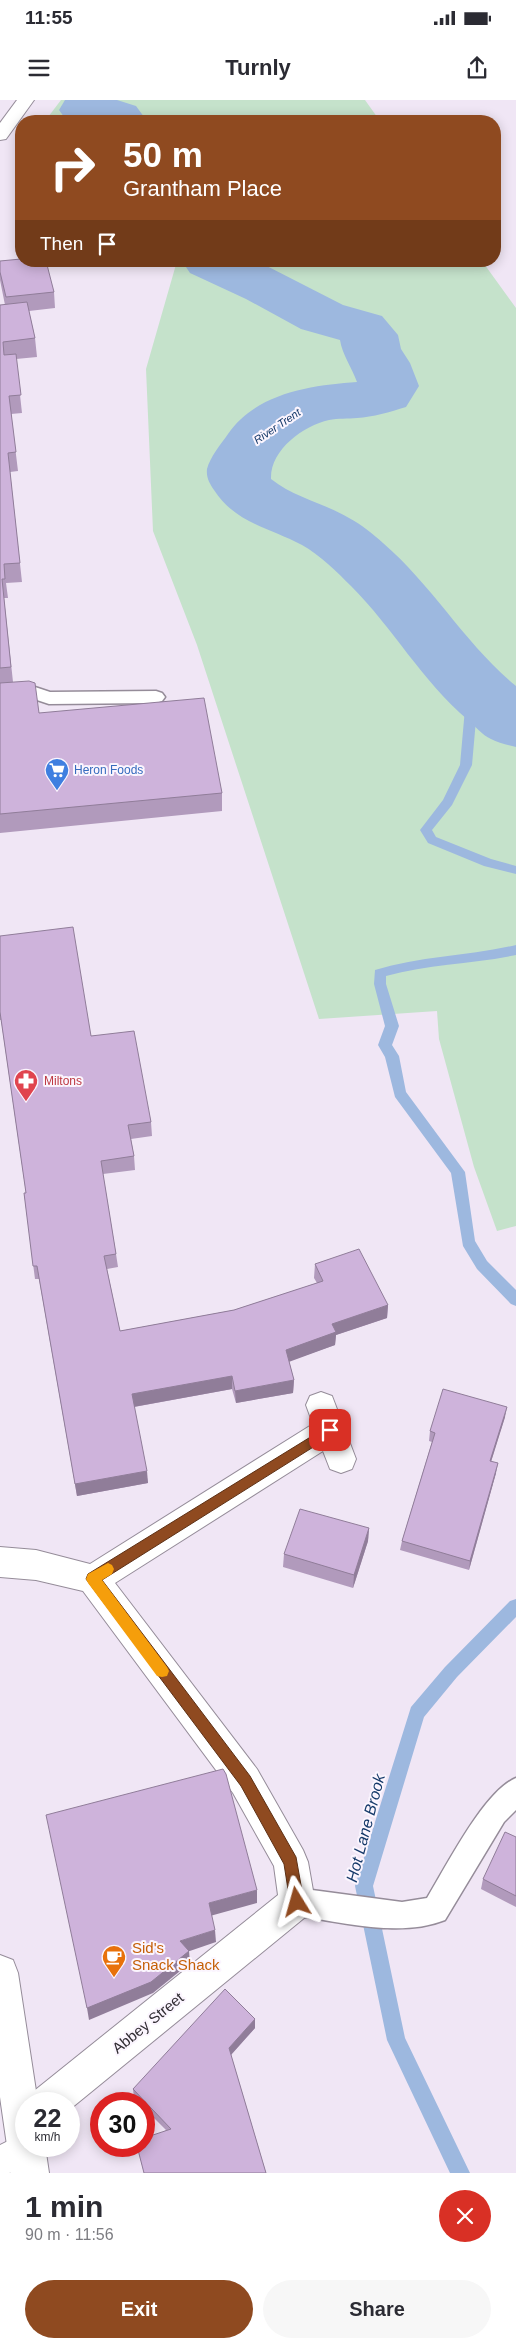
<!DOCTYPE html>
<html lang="en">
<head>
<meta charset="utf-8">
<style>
  body { margin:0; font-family:Arial,sans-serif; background:#f7f7f7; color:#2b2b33; height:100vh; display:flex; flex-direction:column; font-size:19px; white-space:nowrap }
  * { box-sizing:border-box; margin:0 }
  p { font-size:16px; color:#7c7c81 }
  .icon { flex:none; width:28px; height:28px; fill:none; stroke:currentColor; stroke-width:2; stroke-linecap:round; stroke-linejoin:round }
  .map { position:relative; height:2073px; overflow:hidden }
  .panel { display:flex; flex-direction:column; background:#fff; flex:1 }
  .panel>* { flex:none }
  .guide { position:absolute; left:15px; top:15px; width:486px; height:152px; border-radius:20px; box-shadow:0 2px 12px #0003; background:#8f4a20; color:#fff; overflow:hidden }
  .speed { position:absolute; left:15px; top:1992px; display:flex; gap:10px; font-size:25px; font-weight:700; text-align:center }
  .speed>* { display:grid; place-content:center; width:65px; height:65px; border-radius:50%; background:#fff; box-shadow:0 2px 12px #0003; line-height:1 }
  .speed small { font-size:12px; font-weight:400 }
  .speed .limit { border:8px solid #d22; background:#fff; color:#111 }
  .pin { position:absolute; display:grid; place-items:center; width:42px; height:42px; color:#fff; margin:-21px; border-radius:10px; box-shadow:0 2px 8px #0006 }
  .me { position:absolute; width:55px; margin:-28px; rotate:352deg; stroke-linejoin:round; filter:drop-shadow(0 0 4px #0008) }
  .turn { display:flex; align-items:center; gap:18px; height:105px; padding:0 25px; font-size:22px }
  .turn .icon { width:65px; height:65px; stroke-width:2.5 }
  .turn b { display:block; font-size:35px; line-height:42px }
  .then { display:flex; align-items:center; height:48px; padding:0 25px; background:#0003; gap:10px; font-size:19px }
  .round { display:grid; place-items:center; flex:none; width:52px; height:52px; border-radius:26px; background:#f7f7f7 }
  .overview { display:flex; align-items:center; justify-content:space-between; height:85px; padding:0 25px }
  h1 { font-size:30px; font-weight:800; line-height:38px }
  .button { display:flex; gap:10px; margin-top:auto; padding:10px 25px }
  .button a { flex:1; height:58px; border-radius:30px; background:#8f4a20; color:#fff; font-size:20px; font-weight:800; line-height:58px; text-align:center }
  .button a+a { background:#f7f7f7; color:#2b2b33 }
  .status { display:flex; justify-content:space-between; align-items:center; height:35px; padding:0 25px; background:#fff; direction:ltr }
  .status svg { height:14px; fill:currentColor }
  header { display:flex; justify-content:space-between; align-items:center; height:65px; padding:0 25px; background:#fff; font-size:22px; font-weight:800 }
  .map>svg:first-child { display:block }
</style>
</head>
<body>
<div class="status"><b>11:55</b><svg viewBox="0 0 49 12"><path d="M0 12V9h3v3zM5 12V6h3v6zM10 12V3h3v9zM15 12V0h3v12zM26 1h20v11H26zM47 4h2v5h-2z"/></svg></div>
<header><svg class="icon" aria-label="menu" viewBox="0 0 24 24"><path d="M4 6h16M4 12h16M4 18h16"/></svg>Turnly<svg class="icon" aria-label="share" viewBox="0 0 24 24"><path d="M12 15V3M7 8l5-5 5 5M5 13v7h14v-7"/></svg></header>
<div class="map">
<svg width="516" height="2073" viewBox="0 0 516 2073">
  <rect width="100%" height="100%" fill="#f0e6f5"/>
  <g fill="#c5e2cb">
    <polygon points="61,0 365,0 380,21 45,21"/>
    <polygon points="177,161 482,161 516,208 516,1126 497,1131 474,1067 439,939 437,911 319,919 197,545 153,431 146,269"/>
  </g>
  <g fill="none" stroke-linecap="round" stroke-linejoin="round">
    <g fill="#9db8df" fill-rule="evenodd">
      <polygon points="473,582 479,586 472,665 452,705 432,730 436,737 491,759 516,766 516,774 484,766 428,743 420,730 443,700 460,665 467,586"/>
      <path d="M516 845V855C473 864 429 864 386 876V884L399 926 392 945 399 956 406 992 465 1072 475 1141 487 1161 516 1190V1206L511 1204 477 1169 463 1146 451 1073 395 997 385 957 378 945 385 926 374 884 375 870C421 856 469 856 516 845Z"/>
      <polygon points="516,1499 516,1517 457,1577 424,1617 373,1786 405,1938 470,2073 450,2073 387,1940 355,1786 411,1607 445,1567 510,1501"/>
    </g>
    <g fill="#9db8df" fill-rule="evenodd">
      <polygon points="65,0 117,0 136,6 147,21 67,21 59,10"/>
      <path d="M182 161H257L343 205 382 216 398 235 401 249 410 263 419 286 406 307C390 312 373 317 357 318 348 319 338 318 329 320 303 326 270 350 271 379 295 398 324 403 349 418 361 424 373 434 383 443 433 486 465 544 516 586V647C508 645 498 643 491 639 482 635 475 626 468 620 422 581 393 528 351 486 337 472 320 455 302 445 270 428 235 423 214 390 210 384 206 378 207 369 210 357 221 344 228 334 256 293 312 285 357 282 352 268 342 254 340 240L301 229 246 199 190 173Z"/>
    </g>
    <g stroke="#958c99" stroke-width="3">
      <g id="service">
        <polygon points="32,586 50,592 156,591 162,593 165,597 162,601 156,603 49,604 31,598 0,601 0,589"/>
        <path d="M516 1678V1710L504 1722 445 1820C400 1838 344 1822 297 1816L287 1812 283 1802 287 1792 297 1788 402 1802 427 1798C446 1767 484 1691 516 1678Z"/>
      </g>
    </g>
    <g stroke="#958c99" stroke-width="2">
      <polygon id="minor" points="321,1292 332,1296 356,1359 352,1369 341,1373 330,1369 323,1351 115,1483 257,1669 303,1750 308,1762 315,1802 309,1814 69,2010 69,2004 28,2004 34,1991 278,1795 274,1766 233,1693 83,1491 36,1480 0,1477 0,1447 36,1450 90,1464 313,1324 306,1305 310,1296"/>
    </g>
    <g stroke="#958c99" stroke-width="2">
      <path id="tertiary" d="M26 2032V2046H44L46 2051C36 2073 23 2073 0 2073V2045Z"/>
    </g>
    <g stroke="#958c99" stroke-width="2">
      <g id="primary">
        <polygon points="17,0 34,0 6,39 0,40 0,23"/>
        <polygon points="0,1855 13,1860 18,1873 38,2004 26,2004 26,2046 45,2046 49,2073 11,2073 0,1997"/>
      </g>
    </g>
    <use href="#service" fill="#fff" fill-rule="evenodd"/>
    <use href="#minor" fill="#fff" fill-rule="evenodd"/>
    <use href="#tertiary" fill="#fff" fill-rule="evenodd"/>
    <use href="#primary" fill="#fff" fill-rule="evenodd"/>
  </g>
  <g fill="#b19abc">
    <polygon points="21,111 21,138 18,127 17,112"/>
    <polygon points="0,161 54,192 55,208 29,211 35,238 37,257 16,259 22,313 11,314 18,371 10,372 22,482 6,483 8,498 4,498 13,582 39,613 222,693 222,711 0,733 0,205 5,205 0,180"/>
    <polygon points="0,836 91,936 151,1022 152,1036 131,1039 134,1056 135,1070 103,1074 116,1154 118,1167 107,1169 120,1231 234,1210 317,1183 314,1178 315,1164 388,1205 387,1218 336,1235 335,1245 289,1261 294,1280 293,1293 236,1303 232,1289 134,1307 148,1383 77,1396 39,1179 35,1179 24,1093 26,1093 1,920 0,920"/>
    <polygon points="505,1317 491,1362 496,1373 469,1470 400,1450 402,1441 432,1342 429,1341 430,1331"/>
    <polygon points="369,1428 368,1441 353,1488 283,1467 284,1454"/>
    <polygon points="516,1737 516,1807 481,1789 483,1779"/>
    <polygon points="255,1919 255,1928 231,1955 266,2073 144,2073 137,2046 144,2046 166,2030 144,2008 144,2004 140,2004 134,1998 133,1989"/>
  </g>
  <g fill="#907d99">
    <polygon points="388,1205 387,1218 336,1235 335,1245 286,1263 286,1250 332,1224"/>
    <polygon points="232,1276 232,1289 133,1307 132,1294"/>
    <polygon points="294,1280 293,1293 236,1303 235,1291"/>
    <polygon points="507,1307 505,1317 488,1371 490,1361"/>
    <polygon points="498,1363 496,1373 469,1470 470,1461"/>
    <polygon points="147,1371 148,1383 77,1396 75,1384"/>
    <polygon points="369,1428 368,1441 353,1488 354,1475"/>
    <polygon points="257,1790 257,1803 210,1816 209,1803"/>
    <polygon points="215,1830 216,1842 181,1854 180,1841"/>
    <polygon points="189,1851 190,1863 153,1893 89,1920 87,1908"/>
    <polygon points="255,1919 255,1928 229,1957 229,1948"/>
  </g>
  <g fill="#ceb3db" stroke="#907d99">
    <polygon points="21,111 21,129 17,112"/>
    <polygon points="21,159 21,161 46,161 54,192 6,197 0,172 0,161"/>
    <polygon points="27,202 35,238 3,242 4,255 16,254 21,295 9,296 16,352 8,353 20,463 4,464 5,479 2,479 11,567 0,568 0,205"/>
    <polygon points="29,581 35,583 39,613 204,598 222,693 0,714 0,583"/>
    <polygon points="73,827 91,936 134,931 151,1022 128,1025 134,1056 101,1061 116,1154 104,1156 120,1231 234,1210 323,1181 315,1164 359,1149 388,1205 332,1224 336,1232 286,1250 294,1280 235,1291 232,1276 132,1294 147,1371 75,1384 37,1166 33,1166 24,1093 26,1093 0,912 0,836"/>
    <polygon points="443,1289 507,1307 490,1361 498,1363 470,1461 402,1441 435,1333 430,1331"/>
    <polygon points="300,1409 369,1428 354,1475 284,1454"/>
    <polygon points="223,1669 226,1674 257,1790 209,1803 215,1830 180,1841 189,1851 151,1882 87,1908 46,1715"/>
    <polygon points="505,1732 516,1737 516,1796 483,1779"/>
    <polygon points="225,1889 255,1919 229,1948 266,2073 144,2073 137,2046 144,2046 144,2038 171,2029 133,1989"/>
  </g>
  <polygon fill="#8f4a20" stroke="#5d3015" points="330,1325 334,1327 336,1330 334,1334 102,1480 250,1676 296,1757 304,1802 302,1807 297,1809 292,1807 290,1802 284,1764 241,1686 86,1479 88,1474"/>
  <polygon fill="#f59e0b" points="108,1463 112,1465 114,1469 112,1474 102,1480 167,1567 169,1571 167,1576 162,1577 157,1576 88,1483 86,1479 88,1474"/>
  <defs>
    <g id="supermarket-pin" transform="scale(1.25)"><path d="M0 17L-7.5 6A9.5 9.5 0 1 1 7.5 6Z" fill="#3f7fe0" stroke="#fbf5fe"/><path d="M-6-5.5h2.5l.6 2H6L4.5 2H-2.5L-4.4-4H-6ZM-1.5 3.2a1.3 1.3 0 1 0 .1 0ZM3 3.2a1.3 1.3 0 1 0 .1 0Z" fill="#fff"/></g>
    <g id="pharmacy-pin" transform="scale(1.25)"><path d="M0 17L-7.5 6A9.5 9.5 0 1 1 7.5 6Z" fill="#e0444e" stroke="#fbf5fe"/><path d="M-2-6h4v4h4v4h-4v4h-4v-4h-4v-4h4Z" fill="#fff"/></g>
    <g id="cafe-pin" transform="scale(1.25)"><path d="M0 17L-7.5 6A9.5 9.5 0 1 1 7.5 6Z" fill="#e8710a" stroke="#fbf5fe"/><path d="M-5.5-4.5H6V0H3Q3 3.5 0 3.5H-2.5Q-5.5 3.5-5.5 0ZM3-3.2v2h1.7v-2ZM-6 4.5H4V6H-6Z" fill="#fff"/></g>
  </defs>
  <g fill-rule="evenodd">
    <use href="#supermarket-pin" x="57" y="670"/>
    <use href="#pharmacy-pin" x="26" y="981"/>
    <use href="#cafe-pin" x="114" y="1857"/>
  </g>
  <g text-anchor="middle" stroke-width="4" stroke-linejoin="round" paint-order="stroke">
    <g font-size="11" font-style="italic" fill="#153969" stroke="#fbf5fe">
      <text transform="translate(277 326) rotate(-34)" y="4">River Trent</text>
    </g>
    <g font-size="12" fill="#366cbe" stroke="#fbf5fe" text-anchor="start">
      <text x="74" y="674">Heron Foods</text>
    </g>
    <g font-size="12" fill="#be3a42" stroke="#fbf5fe" text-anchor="start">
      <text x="44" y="985">Miltons</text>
    </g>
    <g font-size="15" fill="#c56008" stroke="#fbf5fe" text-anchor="start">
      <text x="132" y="1853">Sid's<tspan x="132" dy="17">Snack Shack</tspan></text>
    </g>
    <g font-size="15" fill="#302c32" stroke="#fbf5fe">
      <text transform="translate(148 1923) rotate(-39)" y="5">Abbey Street</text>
    </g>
    <g font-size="16" font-style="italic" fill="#153969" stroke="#fbf5fe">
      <text transform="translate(365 1728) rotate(-75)" y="6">Hot Lane Brook</text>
    </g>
  </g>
</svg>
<div class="speed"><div>22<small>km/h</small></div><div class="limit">30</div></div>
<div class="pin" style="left:330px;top:1330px;background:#d93025"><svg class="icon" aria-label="arrive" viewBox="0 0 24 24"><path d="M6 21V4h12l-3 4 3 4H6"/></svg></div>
<svg class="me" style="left:297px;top:1802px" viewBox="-20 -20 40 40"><path d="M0-17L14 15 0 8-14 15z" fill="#8f4a20" stroke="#fff" stroke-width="4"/></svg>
<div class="guide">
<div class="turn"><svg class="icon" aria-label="right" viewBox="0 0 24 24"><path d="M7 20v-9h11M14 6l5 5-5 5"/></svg><div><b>50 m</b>Grantham Place</div></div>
<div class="then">Then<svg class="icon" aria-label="arrive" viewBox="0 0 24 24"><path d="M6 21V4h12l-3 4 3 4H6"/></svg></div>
</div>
</div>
<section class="panel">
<div class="overview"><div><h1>1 min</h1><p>90 m · 11:56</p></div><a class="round" style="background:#d93025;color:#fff"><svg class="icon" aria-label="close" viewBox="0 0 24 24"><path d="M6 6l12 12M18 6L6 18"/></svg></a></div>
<div class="button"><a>Exit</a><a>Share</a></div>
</section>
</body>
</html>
